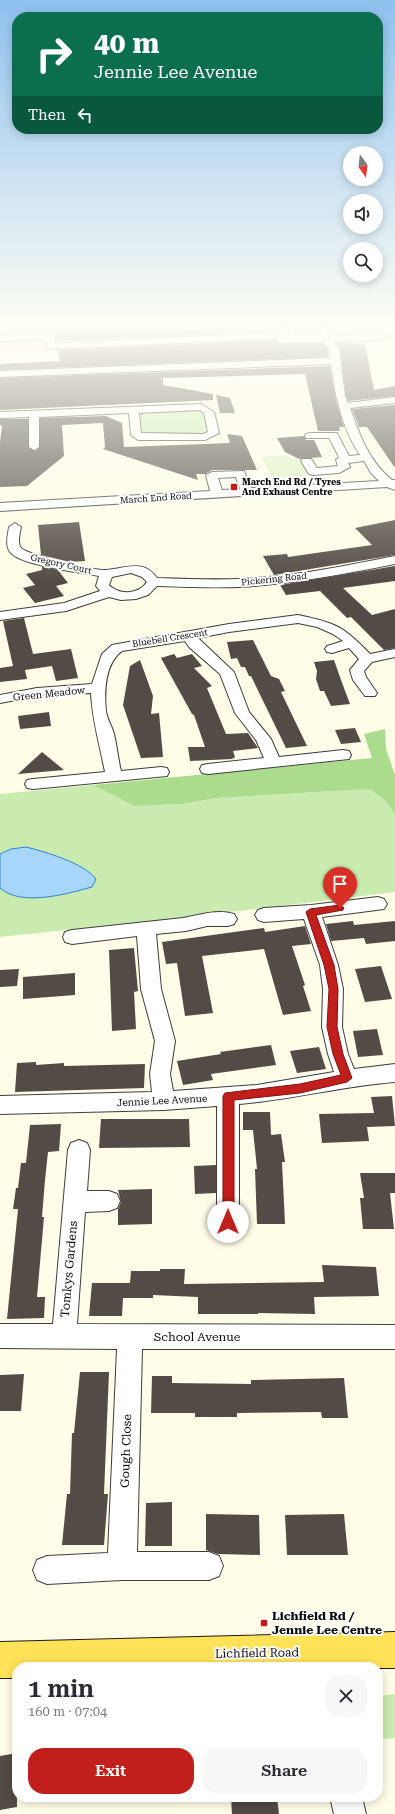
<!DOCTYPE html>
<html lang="en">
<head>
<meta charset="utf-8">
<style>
  body { margin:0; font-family:"Roboto Serif",serif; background:#f7f7f7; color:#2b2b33; height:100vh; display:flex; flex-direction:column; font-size:15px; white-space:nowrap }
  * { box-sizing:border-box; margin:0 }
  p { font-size:13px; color:#7c7c81 }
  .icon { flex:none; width:22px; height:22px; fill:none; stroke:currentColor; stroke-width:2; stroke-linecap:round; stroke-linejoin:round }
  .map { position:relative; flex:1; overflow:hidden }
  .details { position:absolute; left:12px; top:1662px; width:371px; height:140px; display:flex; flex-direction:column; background:#fff; border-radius:16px; box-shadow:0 2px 10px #0003 }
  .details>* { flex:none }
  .banner { position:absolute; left:12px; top:12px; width:371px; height:122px; border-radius:16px; box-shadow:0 2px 10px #0003; background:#0b6e4f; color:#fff; overflow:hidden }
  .needle { width:26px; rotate:165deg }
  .tools { position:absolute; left:343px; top:146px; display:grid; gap:8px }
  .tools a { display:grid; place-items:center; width:40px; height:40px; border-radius:50%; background:#fff; box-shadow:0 2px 10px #0003; font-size:20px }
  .pin { position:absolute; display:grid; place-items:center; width:34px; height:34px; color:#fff; margin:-41px -17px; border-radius:50% 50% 50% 0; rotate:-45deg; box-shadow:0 0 4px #0007 }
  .pin .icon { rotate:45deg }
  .me { position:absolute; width:44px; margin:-22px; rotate:0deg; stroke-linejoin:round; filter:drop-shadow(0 0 3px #0008) }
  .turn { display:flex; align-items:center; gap:14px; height:84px; padding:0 16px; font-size:18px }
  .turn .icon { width:52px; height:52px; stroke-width:2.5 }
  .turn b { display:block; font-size:28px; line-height:34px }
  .then { display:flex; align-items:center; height:38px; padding:0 16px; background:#0003; gap:8px; font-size:15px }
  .round { display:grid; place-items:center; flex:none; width:42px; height:42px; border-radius:16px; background:#f7f7f7 }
  .head { display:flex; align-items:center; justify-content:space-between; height:68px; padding:0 16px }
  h1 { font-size:24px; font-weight:600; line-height:30px }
  .action { display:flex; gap:8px; margin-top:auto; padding:8px 16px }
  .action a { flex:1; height:46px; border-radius:16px; background:#c11f1b; color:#fff; font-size:16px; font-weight:600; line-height:46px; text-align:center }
  .action a+a { background:#f7f7f7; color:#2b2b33 }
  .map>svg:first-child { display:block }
</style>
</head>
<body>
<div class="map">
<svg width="395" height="1814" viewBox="0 0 395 1814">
  <rect width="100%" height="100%" fill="#fffce7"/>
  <polygon fill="#eaddea" points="11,328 314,328 322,341 0,353 0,342"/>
  <g fill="#caebaf">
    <polygon points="199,410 205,413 209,433 202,435 141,434 139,415 142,413"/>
    <polygon points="93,785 134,806 183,804 217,798 370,789 387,802 395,814 395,892 190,917 0,937 0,794"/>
    <polygon points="395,1694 395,1738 378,1739 378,1696"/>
  </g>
  <polygon fill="#abdc8e" points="385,729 386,749 395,775 395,814 387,802 370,789 217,798 183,804 134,806 93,785 372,758 364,734"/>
  <polygon fill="#ddf1c2" points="284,455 300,461 309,476 273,479 261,457"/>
  <path fill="#a8d5fa" stroke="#2b85d5" d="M26 847C46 852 84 863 96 879L92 887C67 894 21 907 0 888V854L11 849Z"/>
  <g fill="#534c46">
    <polygon points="55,328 271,328 273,332 56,341"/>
    <polygon points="277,340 279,343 323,342 328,349 328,357 0,370 0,364 60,361 58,350"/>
    <polygon points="337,342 365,344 374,390 395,386 395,396 349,401 346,396 340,349"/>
    <polygon points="330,366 336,400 344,427 339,427 340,431 318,431 305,374 163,378 163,385 213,394 213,400 0,410 0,378"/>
    <polygon points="216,395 230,398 235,413 220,413"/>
    <polygon points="395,405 395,468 367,427 359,427 352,409"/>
    <polygon points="106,416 122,423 124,447 230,443 227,434 242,436 257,470 212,470 205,474 196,474 198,480 103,449 105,447 103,423 62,425 64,456 27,486 0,487 0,442 2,426 0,425 0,419 28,419 28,447 35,451 40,447 40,418"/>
    <polygon points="304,436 306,440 314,440 322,457 299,459 285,452 277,438"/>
    <polygon points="395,520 395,555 274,575 263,556 287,554 288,557 372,545 355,528"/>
    <polygon points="79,522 85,561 70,562 41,555 38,525"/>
    <polygon points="395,566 395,581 343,588 372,615 395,609 395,648 384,650 351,617 347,618 320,591 286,595 280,585"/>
    <polygon points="42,567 58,570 68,583 56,586 64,596 35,603 23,588 35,585 26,574 42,570"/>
    <polygon points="24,618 33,654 71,649 78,678 56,681 52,666 25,670 27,679 0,682 0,668 13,666 3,621"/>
    <polygon points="253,640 271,676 279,679 285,691 281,692 307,746 286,748 251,676 249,676 245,667 241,667 237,658 231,659 227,642"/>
    <polygon points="174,654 177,658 192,654 202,666 194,668 212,686 207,688 226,734 248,733 258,748 233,751 235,757 232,759 190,761 188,747 205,747 194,715 192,714 161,658"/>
    <polygon points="140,660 153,696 151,714 159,713 163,757 141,758 123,705 130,666"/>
    <polygon points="334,660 341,680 350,704 331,706 324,691 320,691 316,679 317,671 314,662"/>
    <polygon points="49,712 51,726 20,729 18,716"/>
    <polygon points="355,728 361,742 341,744 335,730"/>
    <polygon points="42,752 64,770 18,774"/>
    <polygon points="353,921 354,925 395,921 395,941 366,944 364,938 331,941 326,924"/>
    <polygon points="305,926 311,944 292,946 305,985 303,986 311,1011 283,1015 264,949 202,956 213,1013 185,1016 177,963 166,964 162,942 264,928 265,932"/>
    <polygon points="134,948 138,991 134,992 136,1029 112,1031 109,950"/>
    <polygon points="381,966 392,999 365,1002 355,969"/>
    <polygon points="19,969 17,986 0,987 0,970"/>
    <polygon points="75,973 75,995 23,999 23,977"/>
    <polygon points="377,1029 383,1055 358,1057 353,1031"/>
    <polygon points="271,1045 276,1065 211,1074 213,1080 183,1085 177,1061 221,1054 220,1052"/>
    <polygon points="319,1047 326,1069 297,1073 290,1051"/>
    <polygon points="36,1062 36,1065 64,1063 64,1066 145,1064 144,1088 15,1092 17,1063"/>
    <polygon points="392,1096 395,1126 367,1127 369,1141 322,1143 319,1114 374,1113 371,1097"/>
    <polygon points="243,1112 270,1112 271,1135 281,1134 285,1162 282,1162 285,1224 257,1224 255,1169 257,1169 253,1130 243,1130"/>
    <polygon points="101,1119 189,1119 190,1147 99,1148"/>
    <polygon points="61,1124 59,1151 48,1152 45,1180 42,1217 44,1217 37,1297 45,1297 44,1318 7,1319 18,1209 13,1209 16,1188 18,1188 21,1163 26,1163 30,1125"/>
    <polygon points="216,1165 216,1193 195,1194 194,1166"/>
    <polygon points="360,1173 395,1173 395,1193 390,1193 394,1229 363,1229 360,1198 364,1198"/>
    <polygon points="152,1189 152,1224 118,1225 118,1209 121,1202 118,1190"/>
    <polygon points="322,1265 376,1267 379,1296 314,1297 315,1314 258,1313 258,1314 198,1314 198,1297 153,1295 153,1298 123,1298 122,1316 89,1316 92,1283 130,1283 131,1271 160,1271 160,1269 185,1269 184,1284 324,1282"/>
    <polygon points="80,1372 109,1372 104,1494 108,1494 104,1545 62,1545 67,1494 70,1494 72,1433 74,1433"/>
    <polygon points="24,1374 21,1411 0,1411 0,1375"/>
    <polygon points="152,1376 172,1376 172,1383 251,1384 251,1380 344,1378 348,1418 322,1418 321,1412 237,1413 237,1417 195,1417 195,1413 151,1413"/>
    <polygon points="172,1502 172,1546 145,1546 146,1503"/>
    <polygon points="206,1514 259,1515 260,1555 218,1554 206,1550"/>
    <polygon points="344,1514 348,1555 287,1555 285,1515"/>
    <polygon points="17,1753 17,1807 0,1810 0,1756"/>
    <polygon points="231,1797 277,1797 279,1814 232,1814"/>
  </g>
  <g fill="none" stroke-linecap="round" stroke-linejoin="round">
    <g stroke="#3d3d3d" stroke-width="2">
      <g id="minor">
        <polygon points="44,328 53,328 55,343 278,333 277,328 286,328 289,335 284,338 51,349 46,346 45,339 0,341 0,335 44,333"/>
        <path d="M318 328H327L331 336 374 335 372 331 376 328 379 329 386 337 381 340 334 341 339 349 345 396 348 403 395 397V403L350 408C360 436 369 461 392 480H395V490L387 487 0 511V503L210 491 206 475 212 472 244 471 251 488 379 481 371 473 364 461 348 463 350 467 339 473 313 475 309 474 301 461 303 459H311L317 468 338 466 336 460 339 457 329 438H306L305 436 306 434 310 433H337L349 456 360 455C342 428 335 396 331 364L0 377V371L330 358 329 349ZM236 477 240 489 222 490 218 478Z"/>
        <path d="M201 404 214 412 219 433 205 440H138L131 435 129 413 39 417V447L34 450 29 447V417L0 418V412ZM199 410 204 413 208 432 203 434 141 433 139 413Z"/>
        <path d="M15 523 21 527C20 532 17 544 21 548 27 555 96 571 106 570 125 569 143 558 157 578 185 579 213 580 240 579 292 577 344 566 395 556V564C344 574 292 584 240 587 212 588 185 587 157 586L148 595 136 599 121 600 109 597 66 611 0 620V612L64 603 100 591 96 586 99 576C78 572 26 566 12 554 4 547 8 535 9 527ZM131 573 142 577 147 582C138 595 119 595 109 585L112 577Z"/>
        <path d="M298 615C336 623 343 626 370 654L395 649V657L372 662 364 671 366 677 377 693 375 696H365L353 680 350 670 359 659 349 648 332 653 327 652 325 649 327 646 343 641 333 634 317 627 298 623 229 632 198 638 234 672 249 712 271 739 279 757 343 750 349 751 351 755 349 759 208 774 202 773 200 769 202 765 208 764 264 758 256 740 235 713 220 674 189 647 185 641 122 651C105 663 104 692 106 711 107 719 112 726 114 734 117 746 118 759 121 771L161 767 167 768 169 772 167 776 33 789 27 788 25 784 27 780 33 779 105 772C100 746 92 719 91 693L37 696 0 703V695L37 688 92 684 102 654 112 645 229 624Z"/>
        <path d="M378 897 384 899 387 904 384 909 322 917 338 965 343 989 342 1027 348 1054 354 1069 395 1064V1082C342 1086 291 1100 239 1104V1222L236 1230 228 1233 220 1230 217 1222V1106L164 1110 0 1114V1096L152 1092 150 1074 155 1041 141 989 137 936 72 944 65 942 63 937 65 932 72 930C109 926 146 922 183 918 201 915 216 909 234 914L237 919 234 924 228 926H207L186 931 156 934 161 989 175 1041 170 1074 173 1091 257 1085 334 1072 328 1054 322 1027 323 989 320 965 304 919 264 922 258 920 255 915 258 910 264 908 311 905Z"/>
        <polygon points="79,1140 87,1143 90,1150 87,1191 109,1191 117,1194 120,1201 117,1208 109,1211 85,1212 77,1324 395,1325 395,1349 142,1349 137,1552 209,1552 219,1556 223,1566 219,1576 209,1580 122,1580 47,1584 37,1580 33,1570 37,1560 47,1556 108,1553 117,1349 0,1348 0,1324 53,1324 68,1150 71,1143"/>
        <polygon points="330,1797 362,1797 366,1814 334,1814"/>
      </g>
    </g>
    <g stroke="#1b1b1b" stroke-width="2">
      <polygon id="major" points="395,1632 395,1668 17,1667 17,1678 0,1678 0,1642"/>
    </g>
    <use href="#minor" fill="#fff" fill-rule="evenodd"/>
    <use href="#major" fill="#ffe257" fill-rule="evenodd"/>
  </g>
  <linearGradient id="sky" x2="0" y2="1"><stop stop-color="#8ec1ef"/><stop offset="0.56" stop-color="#fffef4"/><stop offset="1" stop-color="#fffef4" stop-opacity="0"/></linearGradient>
  <rect width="395" height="582" fill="url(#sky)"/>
  <polygon fill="#c11f1b" stroke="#7d1412" points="340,905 344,908 343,910 316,915 334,965 338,989 337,1027 343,1054 352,1078 347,1082 300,1093 234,1100 234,1222 232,1226 228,1227 224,1226 223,1222 223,1096 225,1093 300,1084 341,1075 333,1054 327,1027 329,989 324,965 306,912 310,909"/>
  <g fill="#c11f1b" stroke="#fff" stroke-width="1.5">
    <rect x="230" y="483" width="8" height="8" rx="2"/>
    <rect x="260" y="1619" width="8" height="8" rx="2"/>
  </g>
  <g text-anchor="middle" stroke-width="4" stroke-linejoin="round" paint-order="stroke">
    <g font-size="9" font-weight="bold" fill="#0a0a0a" stroke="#fff" text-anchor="start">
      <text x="242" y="485">March End Rd / Tyres<tspan x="242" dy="10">And Exhaust Centre</tspan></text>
    </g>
    <g font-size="9" fill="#0a0a0a" stroke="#fff">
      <text transform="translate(156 498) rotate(-4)" y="3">March End Road</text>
      <text transform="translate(61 564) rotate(13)" y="3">Gregory Court</text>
      <text transform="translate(274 579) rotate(-6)" y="3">Pickering Road</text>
      <text transform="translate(170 638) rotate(-9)" y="3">Bluebell Crescent</text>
    </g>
    <g font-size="10" fill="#0a0a0a" stroke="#fff">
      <text transform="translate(49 693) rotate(-6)" y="4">Green Meadow</text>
      <text transform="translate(162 1100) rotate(-3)" y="4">Jennie Lee Avenue</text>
    </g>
    <g font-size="12" fill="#0a0a0a" stroke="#fff">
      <text transform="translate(69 1269) rotate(-85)" y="4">Tomkys Gardens</text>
      <text x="197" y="1341">School Avenue</text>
      <text transform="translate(126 1451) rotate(-88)" y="4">Gough Close</text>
      <text transform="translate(257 1653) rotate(-1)" y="4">Lichfield Road</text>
    </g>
    <g font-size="12" font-weight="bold" fill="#0a0a0a" stroke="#fff" text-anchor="start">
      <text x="272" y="1620">Lichfield Rd /<tspan x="272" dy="14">Jennie Lee Centre</tspan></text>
    </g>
  </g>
</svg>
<div class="tools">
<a><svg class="needle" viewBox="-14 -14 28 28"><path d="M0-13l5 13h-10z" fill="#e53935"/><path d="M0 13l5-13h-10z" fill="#7c7c81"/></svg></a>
<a><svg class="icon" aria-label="sound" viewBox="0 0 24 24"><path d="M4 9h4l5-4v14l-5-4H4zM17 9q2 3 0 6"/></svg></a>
<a><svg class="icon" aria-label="search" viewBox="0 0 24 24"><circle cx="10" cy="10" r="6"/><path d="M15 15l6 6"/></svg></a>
</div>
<div class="pin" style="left:340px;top:908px;background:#d93025"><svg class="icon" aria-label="arrive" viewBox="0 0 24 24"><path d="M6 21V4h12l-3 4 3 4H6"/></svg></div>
<svg class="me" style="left:228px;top:1222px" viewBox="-20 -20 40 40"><circle r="19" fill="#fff"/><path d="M0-13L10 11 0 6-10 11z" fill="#c11f1b"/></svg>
<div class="banner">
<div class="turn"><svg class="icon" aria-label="right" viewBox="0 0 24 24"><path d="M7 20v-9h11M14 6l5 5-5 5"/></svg><div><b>40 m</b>Jennie Lee Avenue</div></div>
<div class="then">Then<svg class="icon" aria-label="left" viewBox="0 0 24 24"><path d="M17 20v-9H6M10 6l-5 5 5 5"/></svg></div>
</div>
<section class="details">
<div class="head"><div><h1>1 min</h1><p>160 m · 07:04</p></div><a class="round"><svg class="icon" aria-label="close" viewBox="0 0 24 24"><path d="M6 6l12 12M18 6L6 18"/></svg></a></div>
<div class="action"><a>Exit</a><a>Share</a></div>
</section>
</div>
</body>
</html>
